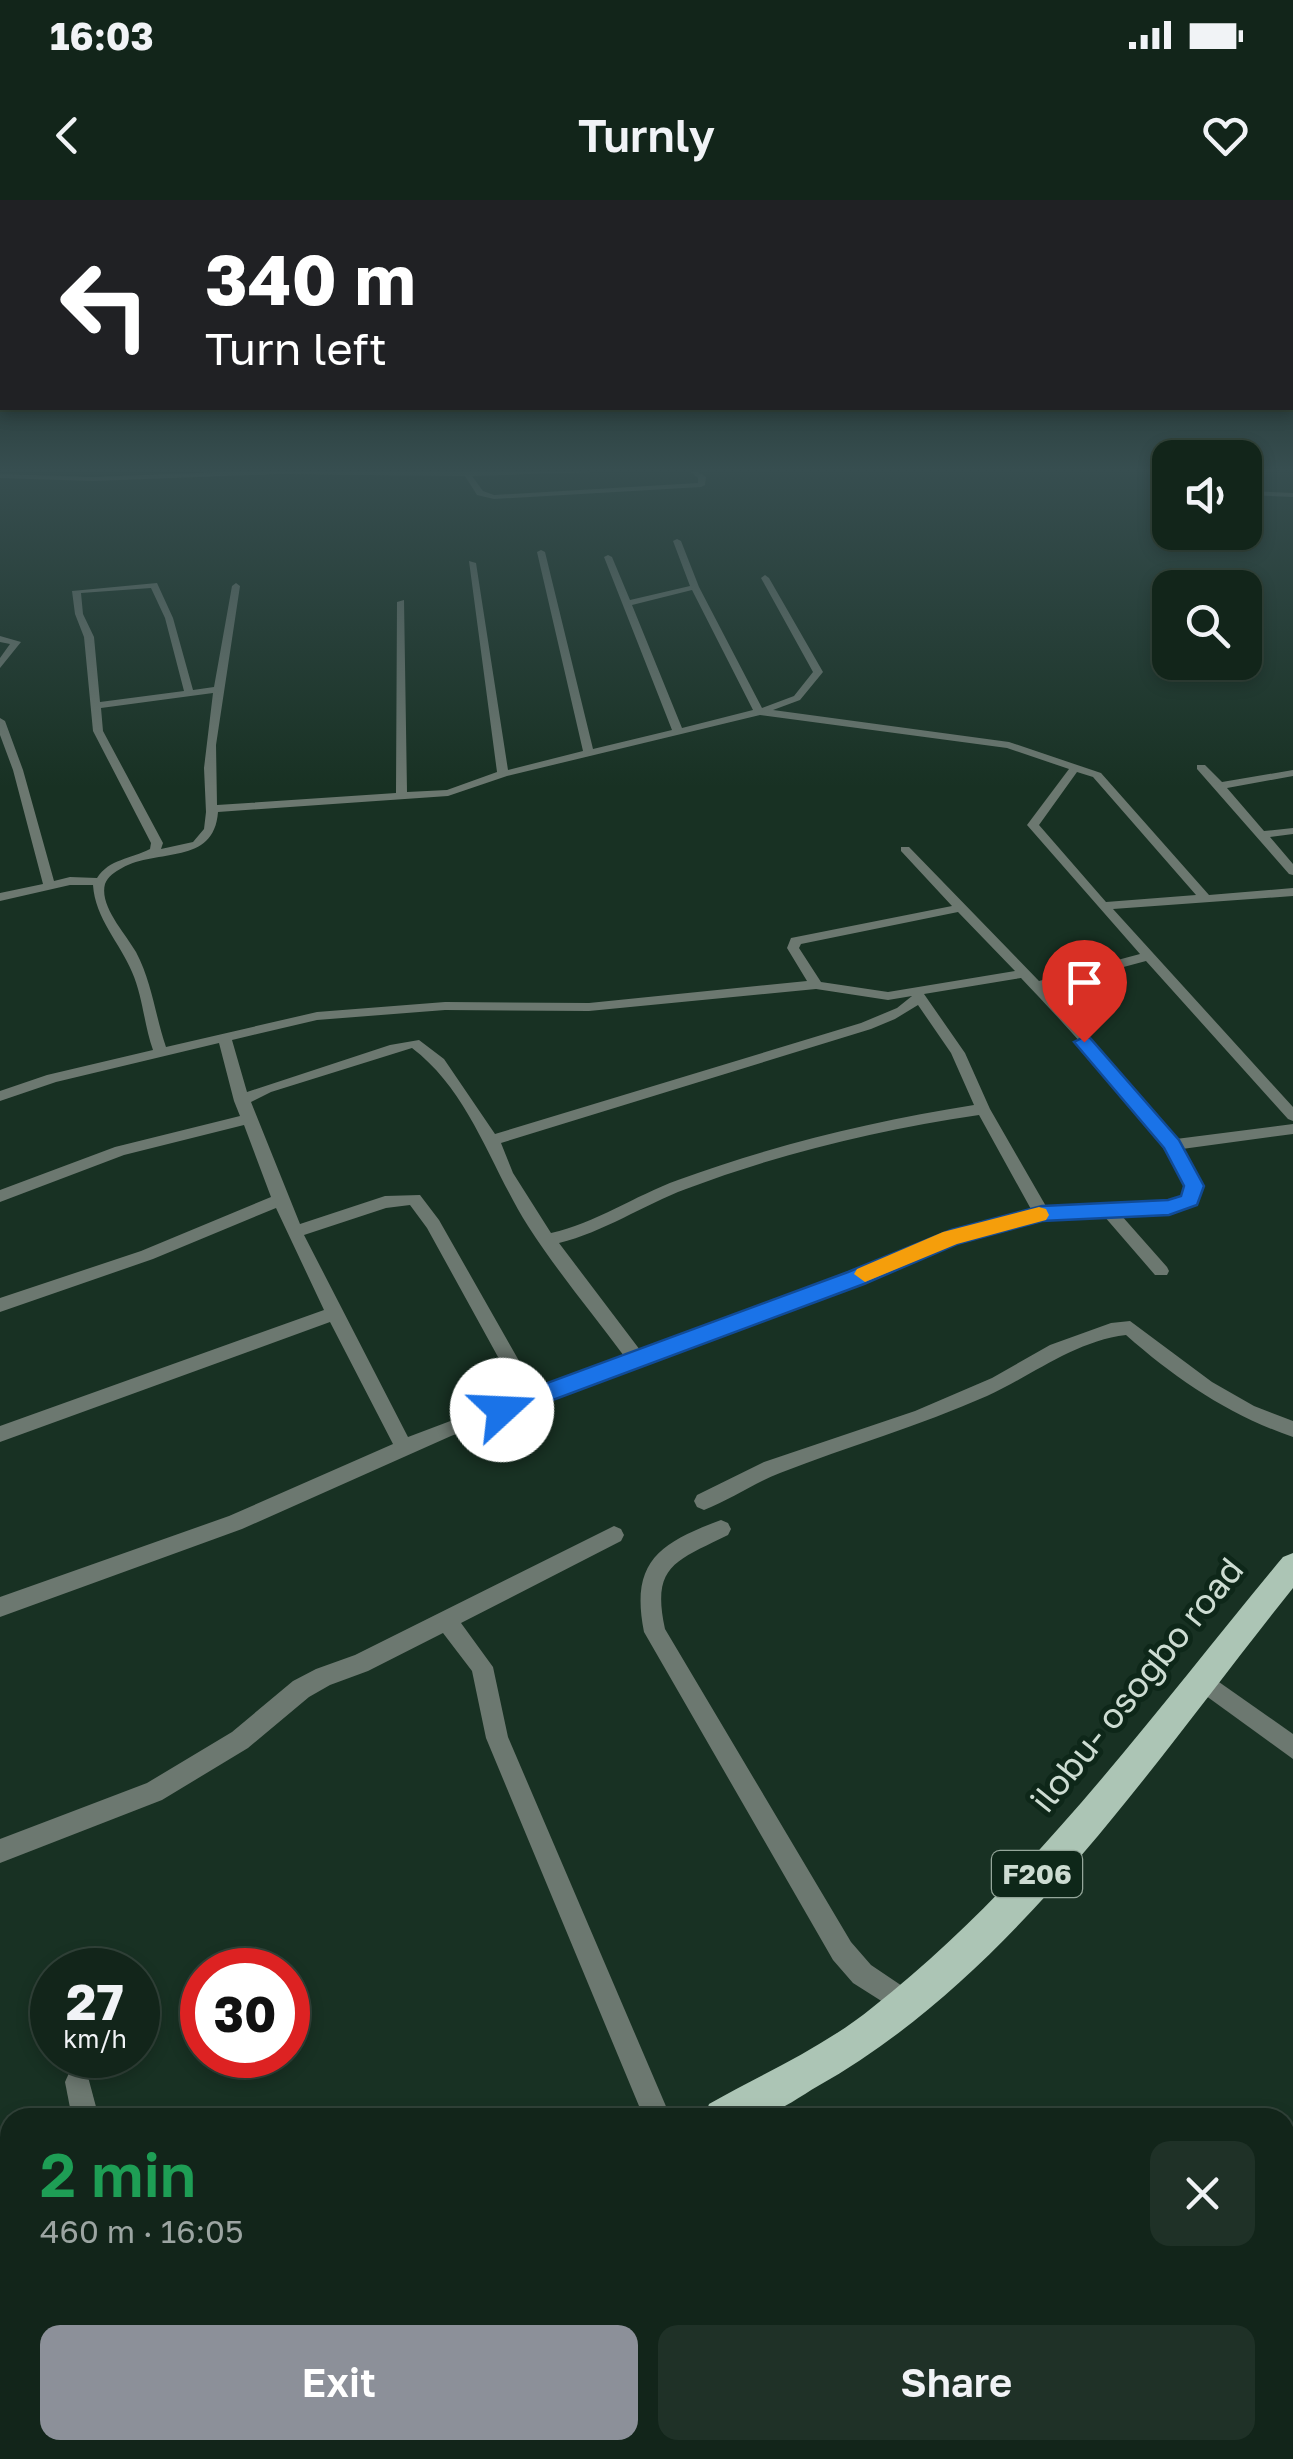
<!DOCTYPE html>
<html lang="en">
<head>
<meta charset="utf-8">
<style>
  body { margin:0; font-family:"Golos Text",sans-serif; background:#1f3127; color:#f1f3f6; height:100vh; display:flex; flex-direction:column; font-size:38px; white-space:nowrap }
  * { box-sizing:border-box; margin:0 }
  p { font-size:32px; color:#9ca5a2 }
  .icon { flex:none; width:55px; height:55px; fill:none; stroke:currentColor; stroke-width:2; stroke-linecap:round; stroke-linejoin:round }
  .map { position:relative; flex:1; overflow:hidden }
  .drawer { position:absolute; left:0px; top:1908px; width:1295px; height:352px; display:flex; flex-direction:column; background:#12251a; border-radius:30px 30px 0 0; box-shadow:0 5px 15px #0003,0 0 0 2px #314239 }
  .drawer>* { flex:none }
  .guide { position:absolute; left:0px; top:0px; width:1295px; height:210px; box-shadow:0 5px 15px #0003,0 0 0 2px #314239; background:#202124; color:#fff; overflow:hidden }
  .fabs { position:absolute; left:1152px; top:240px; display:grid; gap:20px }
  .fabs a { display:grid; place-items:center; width:110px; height:110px; border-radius:20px; background:#12251a; box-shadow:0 5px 15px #0003,0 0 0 2px #314239; font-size:50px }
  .speed { position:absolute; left:30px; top:1748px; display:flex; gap:20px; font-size:50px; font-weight:700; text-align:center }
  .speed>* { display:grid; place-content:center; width:130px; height:130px; border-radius:50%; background:#12251a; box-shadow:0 5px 15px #0003,0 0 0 2px #314239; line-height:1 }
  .speed small { font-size:25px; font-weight:400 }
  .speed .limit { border:15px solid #d22; background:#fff; color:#111 }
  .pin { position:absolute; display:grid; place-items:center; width:85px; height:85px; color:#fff; margin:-102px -42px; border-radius:50% 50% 50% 0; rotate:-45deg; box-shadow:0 0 10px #0007 }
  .pin .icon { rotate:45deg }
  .me { position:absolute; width:110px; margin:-55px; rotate:70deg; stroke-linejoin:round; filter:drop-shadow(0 0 8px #0008) }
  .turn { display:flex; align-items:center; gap:35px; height:210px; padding:0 40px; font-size:45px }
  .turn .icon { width:130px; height:130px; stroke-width:2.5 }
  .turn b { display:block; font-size:70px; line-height:85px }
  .round { display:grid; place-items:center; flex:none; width:105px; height:105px; border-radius:20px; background:#1f3127 }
  .summary { display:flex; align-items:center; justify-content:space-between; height:170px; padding:0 40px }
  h1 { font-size:60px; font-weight:600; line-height:75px; color:#1e9e55 }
  .button { display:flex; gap:20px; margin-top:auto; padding:20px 40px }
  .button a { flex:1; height:115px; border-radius:20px; background:#8c9099; color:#fff; font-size:40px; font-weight:600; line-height:115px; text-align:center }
  .button a+a { background:#1f3127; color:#f1f3f6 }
  .status { display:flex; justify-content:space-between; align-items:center; height:70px; padding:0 50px; background:#12251a; direction:ltr }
  .status svg { height:28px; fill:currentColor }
  header { display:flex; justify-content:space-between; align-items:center; height:130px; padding:0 40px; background:#12251a; font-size:45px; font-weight:600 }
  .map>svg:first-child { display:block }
</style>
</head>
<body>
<div class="status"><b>16:03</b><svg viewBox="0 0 49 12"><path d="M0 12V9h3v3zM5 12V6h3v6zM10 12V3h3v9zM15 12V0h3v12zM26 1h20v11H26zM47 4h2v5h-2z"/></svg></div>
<header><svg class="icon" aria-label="back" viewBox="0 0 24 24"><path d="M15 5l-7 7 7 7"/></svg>Turnly<svg class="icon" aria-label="heart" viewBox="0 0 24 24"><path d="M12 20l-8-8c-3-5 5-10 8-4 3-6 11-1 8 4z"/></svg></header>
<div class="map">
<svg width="1293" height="2259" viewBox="0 0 1293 2259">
  <rect width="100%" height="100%" fill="#183123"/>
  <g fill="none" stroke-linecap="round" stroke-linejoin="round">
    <g fill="#6c7870" fill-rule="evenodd">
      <polygon points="247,271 627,271 472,276 483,291 494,295 698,283 698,278 689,271 697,271 706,277 705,285 701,287 494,299 477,295 465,276 279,274 93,281 0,278 0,274 93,277"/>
      <polygon points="1248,291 1293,293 1293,297 1251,295"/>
      <path d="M677 339 681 341 699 387 762 508 794 496 813 472 761 378 765 375 769 378 823 472 800 500 773 510 1009 542 1101 573 1209 695 1293 688V696L1113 709 1293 907V921L1288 919 1146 761 1045 788 1176 939 1293 924V934L1182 949 1202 987 1196 1004 1181 1011 1121 1015 1167 1067 1169 1071 1167 1075H1155L1104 1016 1042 1020 955 1043 862 1082 451 1236 242 1329 0 1417V1397L229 1316 393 1244 330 1122 0 1242V1226L324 1110 276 1008 153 1059 0 1112V1098L141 1051 271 997 244 925 124 955 0 1002V990L115 947 240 916 234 901 219 843 56 882 0 901V891L47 875 153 850C144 825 143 797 132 772 120 743 95 718 93 685H70L0 701V693L43 684 13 570 0 535V518L5 521 23 570 54 681 70 677 97 678C109 659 131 659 150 649L151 643 93 531 84 437 75 414 72 391 157 383 173 418 193 490 214 487 232 386 236 383 240 386 216 545 217 605 396 593 397 402 404 400 407 592 447 590 497 572 469 361 476 363 508 570 583 551 537 352 541 350 545 352 593 549 672 530 604 357 608 355 612 357 630 400 690 386 673 341ZM151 388 165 418 184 491 100 502 94 437 83 414 81 393ZM692 390 753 510 682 528 632 405ZM213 493 204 568 206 612 204 629 193 642 161 649 163 643 103 531 101 508ZM760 515 1007 548 1069 569 1027 625 1140 754 1039 781 909 647H901V651L952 706 791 738 787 748 807 781 589 803 445 802 317 812 166 847C155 815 152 782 136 752 126 734 99 706 105 684 108 676 115 672 122 668 157 648 214 666 218 612L448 596 507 576ZM1077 572 1093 577 1196 695 1106 702 1039 625ZM958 712 1015 771 888 792 821 782 799 748 801 744ZM1021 778C1078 838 1148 914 1186 987L1183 997 1178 1000 1047 1008 990 909 965 853 924 794ZM816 789 888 800 912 796 897 808 861 823 495 934 444 859 419 840 390 845 247 892 232 840 317 820 445 810 589 811ZM918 805 951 853 974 905C873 921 774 945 678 980 634 996 596 1023 551 1033L513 973 501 943 871 829 895 819ZM412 848C470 892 490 966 528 1026 557 1071 592 1113 624 1156L535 1189 439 1020 420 995 385 996 300 1024 251 902 271 892ZM979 915 1032 1011 945 1034 850 1074 640 1150 559 1043C604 1032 643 1005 686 989 781 953 879 930 979 915ZM410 1005 427 1028 519 1195 408 1237 304 1035 386 1008Z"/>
      <polygon points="0,436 21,442 0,468 0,458 10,444 0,442"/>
      <polygon points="1197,565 1205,565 1222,582 1293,570 1293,576 1227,588 1264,631 1293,628 1293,634 1270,637 1293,664 1293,675 1289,674 1197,569"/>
      <path d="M1130 1121 1212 1182 1254 1206 1293 1221V1237C1229 1215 1177 1180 1126 1135 1075 1141 1033 1175 987 1196 919 1226 849 1246 780 1273 754 1283 730 1300 704 1310L697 1307 694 1301 697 1295 764 1262 915 1211 992 1178 1050 1145 1111 1123Z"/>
      <path d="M721 1320 728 1323 731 1329 728 1335C676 1361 651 1365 665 1429L851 1742 871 1765 914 1794 918 1803 914 1812 905 1816 853 1783 833 1760 644 1432C630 1362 659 1343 721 1320Z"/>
      <polygon points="614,1326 621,1329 624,1335 621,1341 461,1423 493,1467 508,1537 671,1918 644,1918 486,1538 472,1471 443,1433 368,1471 330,1485 309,1497 248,1548 162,1600 0,1663 0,1639 147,1583 232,1532 293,1481 316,1469 355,1455"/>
      <polygon points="1199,1468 1293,1534 1293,1559 1191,1485 1188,1478 1191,1471"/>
      <polygon points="78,1869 87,1873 99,1918 72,1918 65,1882 69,1873"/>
      <polygon points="1293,2116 1293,2146 1285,2149 1285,2119"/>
      <polygon points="272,2250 304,2250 306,2259 274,2259"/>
      <polygon points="1019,2250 1060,2250 1056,2259 1015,2259"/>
    </g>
    <g fill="#acc5b5" fill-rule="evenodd">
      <path d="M1293 1353V1388C1154 1561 1014 1776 818 1886 801 1896 783 1909 764 1916 748 1922 722 1918 704 1918L709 1904C764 1873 824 1847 873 1807 1033 1681 1154 1512 1283 1357Z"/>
      <polygon points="63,2250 120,2250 116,2259 60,2259"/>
    </g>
  </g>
  <linearGradient id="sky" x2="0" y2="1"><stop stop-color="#0d1b13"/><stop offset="0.46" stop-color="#374e50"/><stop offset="1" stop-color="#374e50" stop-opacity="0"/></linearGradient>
  <rect width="1293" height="587" fill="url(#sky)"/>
  <polygon fill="#1a73e8" stroke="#114b97" stroke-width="2.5" points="1084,837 1090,838 1179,940 1204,986 1197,1005 1169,1015 1042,1021 957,1044 864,1084 510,1216 493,1216 490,1210 493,1203 848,1072 951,1030 1042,1006 1168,1000 1181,996 1184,986 1164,948 1074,842"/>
  <polygon fill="#f59e0b" points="1039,1007 1046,1009 1049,1015 1046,1020 957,1044 865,1082 854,1074 857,1069 943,1032"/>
  <g text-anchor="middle" stroke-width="10" stroke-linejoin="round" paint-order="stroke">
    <rect fill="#0e2719" stroke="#94a69a" stroke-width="2.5" x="992" y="1651" width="90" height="46" rx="8"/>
    <g font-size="28" font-weight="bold" fill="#cddcd2">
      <text x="1037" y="1684">F206</text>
    </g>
    <g font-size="35" fill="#cddcd2" stroke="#0e2719">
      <text transform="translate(1137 1485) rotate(-51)" y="12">ilobu- osogbo road</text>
    </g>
  </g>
</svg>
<div class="fabs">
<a><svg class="icon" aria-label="sound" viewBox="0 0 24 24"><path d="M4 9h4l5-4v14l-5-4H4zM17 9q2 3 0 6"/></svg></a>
<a><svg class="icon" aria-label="search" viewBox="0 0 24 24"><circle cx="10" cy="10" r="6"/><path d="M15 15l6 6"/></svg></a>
</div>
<div class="speed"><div>27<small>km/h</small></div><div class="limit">30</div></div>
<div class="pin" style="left:1084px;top:842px;background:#d93025"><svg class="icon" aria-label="arrive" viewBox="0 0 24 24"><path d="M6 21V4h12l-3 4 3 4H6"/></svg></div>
<svg class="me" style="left:502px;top:1210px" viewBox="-20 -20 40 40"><circle r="19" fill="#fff"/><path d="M0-13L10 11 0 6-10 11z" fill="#1a73e8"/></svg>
<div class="guide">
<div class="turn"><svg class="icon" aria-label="left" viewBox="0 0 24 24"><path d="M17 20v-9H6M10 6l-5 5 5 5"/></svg><div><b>340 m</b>Turn left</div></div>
</div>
<section class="drawer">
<div class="summary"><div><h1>2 min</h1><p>460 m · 16:05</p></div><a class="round"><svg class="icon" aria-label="close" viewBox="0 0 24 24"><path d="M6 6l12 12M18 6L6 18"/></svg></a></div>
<div class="button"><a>Exit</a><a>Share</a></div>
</section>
</div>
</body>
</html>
